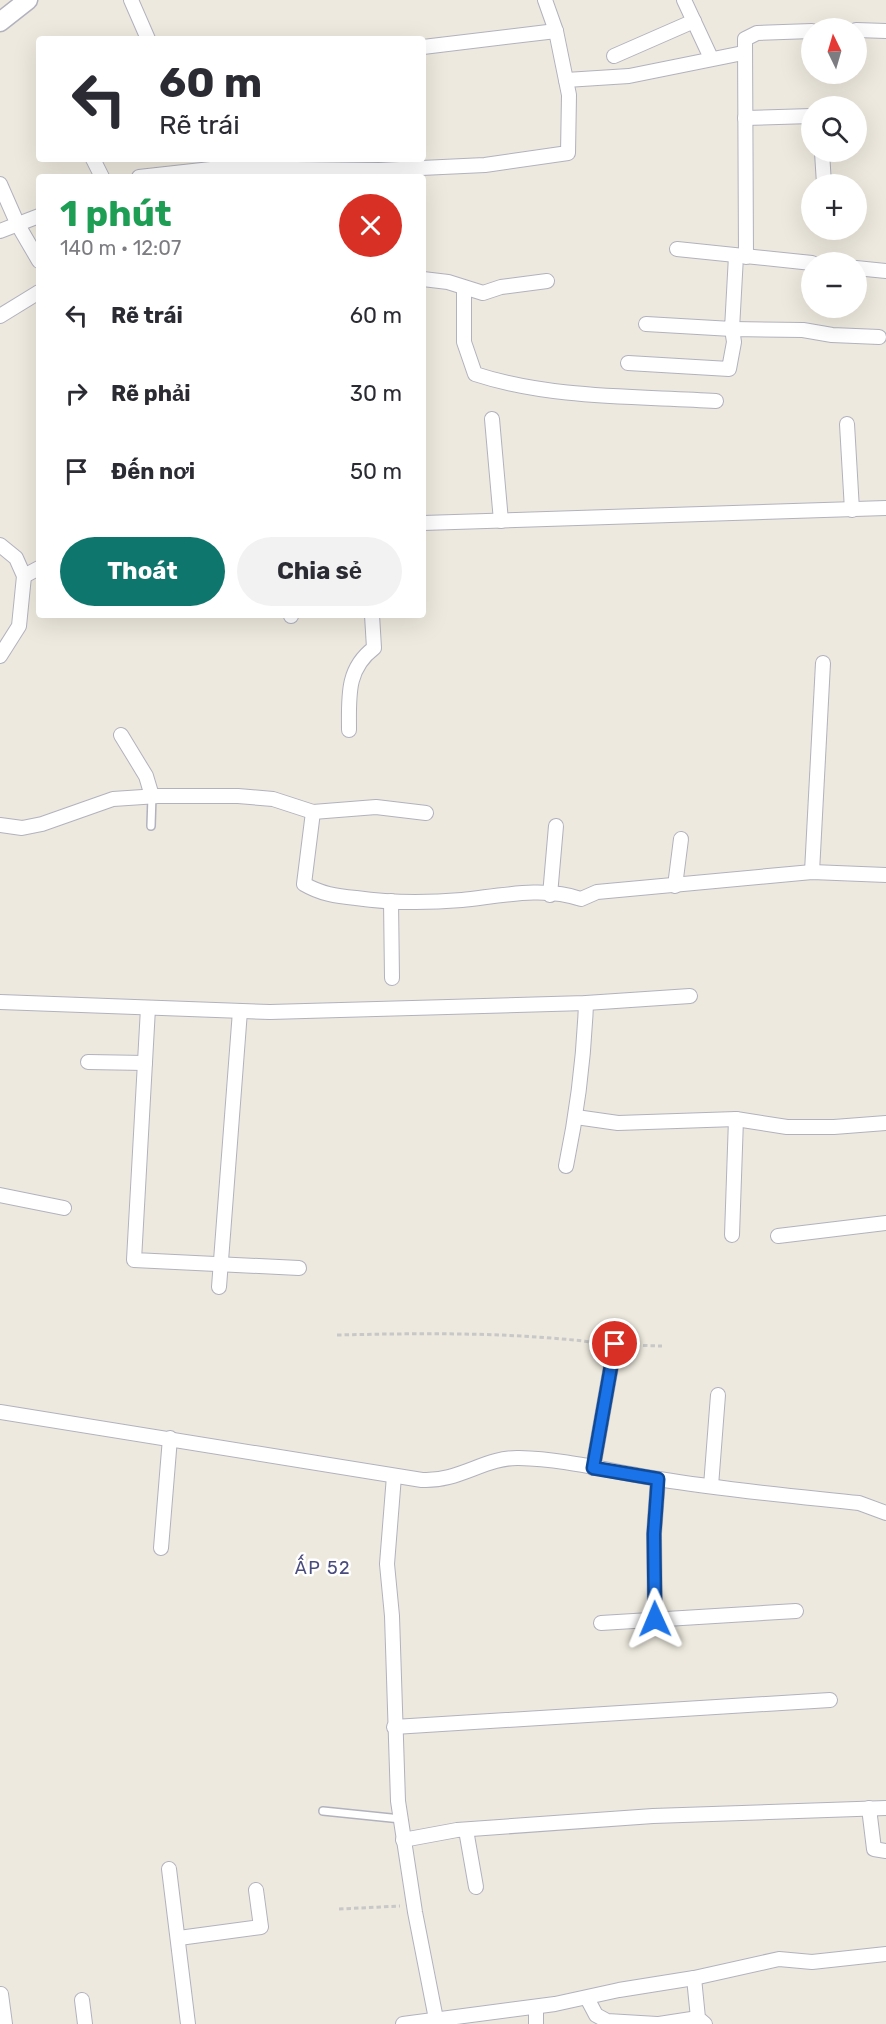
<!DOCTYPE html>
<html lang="vi">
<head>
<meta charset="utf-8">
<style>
  body { margin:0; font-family:Rubik,sans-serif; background:#f2f2f3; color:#2b2b33; height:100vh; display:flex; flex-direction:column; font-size:22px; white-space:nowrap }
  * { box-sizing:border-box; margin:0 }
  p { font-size:20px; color:#7c7c81 }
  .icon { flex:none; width:33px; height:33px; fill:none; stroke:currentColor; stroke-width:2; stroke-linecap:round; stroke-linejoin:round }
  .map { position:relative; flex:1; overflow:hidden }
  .drawer { position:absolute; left:36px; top:174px; width:390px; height:444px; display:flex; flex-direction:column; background:#fff; border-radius:6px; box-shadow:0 6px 24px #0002 }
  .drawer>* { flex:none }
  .top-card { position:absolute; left:36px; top:36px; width:390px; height:126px; border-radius:6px; box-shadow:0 6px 24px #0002; background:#fff; color:#2b2b33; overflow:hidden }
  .needle { width:39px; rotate:355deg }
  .tools { position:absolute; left:801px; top:18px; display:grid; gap:12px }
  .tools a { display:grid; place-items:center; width:66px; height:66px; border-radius:50%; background:#fff; box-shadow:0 6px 24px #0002; font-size:30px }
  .pin { position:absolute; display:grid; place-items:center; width:51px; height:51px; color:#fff; margin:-26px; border:3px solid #fff; border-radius:50%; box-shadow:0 2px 6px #0007 }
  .me { position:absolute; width:66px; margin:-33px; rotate:359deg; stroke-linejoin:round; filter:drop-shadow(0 0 4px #0008) }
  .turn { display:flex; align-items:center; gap:21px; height:126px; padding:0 24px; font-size:27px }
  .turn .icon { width:78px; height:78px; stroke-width:2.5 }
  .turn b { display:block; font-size:42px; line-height:51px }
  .round { display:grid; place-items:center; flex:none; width:63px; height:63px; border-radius:32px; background:#f2f2f3 }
  .summary { display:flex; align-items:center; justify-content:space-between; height:102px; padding:0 24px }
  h1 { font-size:36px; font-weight:700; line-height:45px; color:#1e9e55 }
  .button { display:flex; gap:12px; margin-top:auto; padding:12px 24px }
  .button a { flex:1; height:69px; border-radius:36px; background:#0f766e; color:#fff; font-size:24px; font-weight:700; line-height:69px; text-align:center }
  .button a+a { background:#f2f2f3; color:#2b2b33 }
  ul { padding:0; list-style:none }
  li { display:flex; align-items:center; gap:18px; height:78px; padding:0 24px }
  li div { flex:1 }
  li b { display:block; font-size:22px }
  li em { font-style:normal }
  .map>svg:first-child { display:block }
</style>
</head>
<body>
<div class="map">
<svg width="886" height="2024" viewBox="0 0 886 2024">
  <rect width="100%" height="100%" fill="#ede9de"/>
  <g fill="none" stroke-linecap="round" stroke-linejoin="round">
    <g stroke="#b2b2bf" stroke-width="10">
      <g id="service">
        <polyline points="151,826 152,796"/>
        <polyline points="323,1811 401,1819"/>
      </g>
    </g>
    <g stroke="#b2b2bf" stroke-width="16">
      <g id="minor">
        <polyline points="131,0 148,39"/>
        <polyline points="684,0 711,58"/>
        <polyline points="856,30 886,31"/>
        <polyline points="423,47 556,31"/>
        <polyline points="614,56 694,21"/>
        <polyline points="566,80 629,76 743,53"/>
        <polyline points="745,118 812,116"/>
        <polyline points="822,152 824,184"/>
        <polyline points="93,159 102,177"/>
        <polyline points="139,177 220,168 379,170 485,165 568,153 569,95 556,31 545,0"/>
        <polyline points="0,184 18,225 39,261"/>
        <polyline points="0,231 39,216"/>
        <polyline points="677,249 812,263"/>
        <polyline points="746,257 745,39 757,33 812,31"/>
        <polyline points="856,268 886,271"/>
        <polyline points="423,279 448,282 483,293 501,287 547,281"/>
        <path d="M464 288V342L475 374C551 399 637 396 716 401"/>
        <polyline points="0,316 39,292"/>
        <polyline points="646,324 732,329 736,256"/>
        <polyline points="628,363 729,369 734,342 732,329 803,330 832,335 879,337"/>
        <polyline points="492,419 501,521"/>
        <polyline points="847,424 852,510"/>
        <polyline points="423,523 886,508"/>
        <polyline points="0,545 16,558 24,576 19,626 0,656"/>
        <polyline points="24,576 39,568"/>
        <polyline points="291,616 291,615"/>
        <path d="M349 730C349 697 346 669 374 648L372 615"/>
        <polyline points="121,735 146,776 152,796"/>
        <path d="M313 812 304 884C321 894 336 896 356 898 390 903 427 903 462 900 500 896 544 886 581 899L597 892 812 872 886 875"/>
        <polyline points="0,825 22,828 42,824 113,799 158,796 238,796 273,799 313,812 376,807 426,813"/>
        <polyline points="812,872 823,663"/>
        <polyline points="675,886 681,839"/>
        <polyline points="550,895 556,826"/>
        <polyline points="391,901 392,978"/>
        <polyline points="0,1002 270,1012 586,1003 690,996"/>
        <polyline points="148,1008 134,1260 299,1268"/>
        <polyline points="88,1062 145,1063"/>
        <polyline points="576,1117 618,1123 736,1119 787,1127 834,1127 886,1123"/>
        <path d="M566 1166C577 1113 584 1057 586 1003"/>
        <polyline points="0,1195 64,1208"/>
        <polyline points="732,1235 736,1119"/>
        <polyline points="778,1236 886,1223"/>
        <polyline points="219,1287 240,1011"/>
        <path d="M0 1412 422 1480C459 1482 485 1457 519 1458 566 1459 613 1472 659 1479 725 1490 793 1496 859 1503L886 1513"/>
        <polyline points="593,1468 615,1344"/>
        <polyline points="394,1476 387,1564 392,1616 398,1801 415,1912 436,2019"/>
        <polyline points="711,1486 718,1395"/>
        <polyline points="161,1548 170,1438"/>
        <polyline points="655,1619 654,1534 658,1479"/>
        <polyline points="601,1623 796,1611"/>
        <polyline points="394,1727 830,1700"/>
        <polyline points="869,1808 874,1849 886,1851"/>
        <polyline points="466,1830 476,1887"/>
        <polyline points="403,1840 457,1830 653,1816 886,1808"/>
        <polyline points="169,1869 188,2024"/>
        <polyline points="179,1938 261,1927 256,1890"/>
        <polyline points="694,1978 698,2018 705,2024"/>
        <polyline points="1,1994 5,2024"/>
        <polyline points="587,1998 596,2015 607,2021 657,2024"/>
        <polyline points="82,2000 85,2024"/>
        <polyline points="536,2007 536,2024"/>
        <polyline points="403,2024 555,2004 619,1990 694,1978 779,1959 812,1962 886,1954"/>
        <polyline points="659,2024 698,2018"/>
      </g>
    </g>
    <g stroke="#b2b2bf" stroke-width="21">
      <polyline id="secondary" points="0,22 28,0"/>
    </g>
    <g stroke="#c8c8c8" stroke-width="3" stroke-dasharray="4.5 3" stroke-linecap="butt">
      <path d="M337 1335C426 1333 512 1332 600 1343"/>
      <polyline points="628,1345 662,1346"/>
      <polyline points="339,1909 400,1906"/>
    </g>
    <use href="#service" stroke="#fff" stroke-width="7"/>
    <use href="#minor" stroke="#fff" stroke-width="14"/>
    <use href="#secondary" stroke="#fff" stroke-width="18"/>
  </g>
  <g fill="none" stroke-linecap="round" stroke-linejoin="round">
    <g stroke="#114b97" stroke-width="15">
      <polyline id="route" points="615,1344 593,1468 658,1479 654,1534 655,1619"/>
    </g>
    <use href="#route" stroke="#1a73e8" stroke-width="10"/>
  </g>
  <g text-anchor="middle" stroke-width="5" stroke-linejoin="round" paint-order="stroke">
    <g font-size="18" letter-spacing="1.5" fill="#4b4c7e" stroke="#fff">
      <text x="323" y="1574">ẤP 52</text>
    </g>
  </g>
</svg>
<div class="tools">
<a><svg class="needle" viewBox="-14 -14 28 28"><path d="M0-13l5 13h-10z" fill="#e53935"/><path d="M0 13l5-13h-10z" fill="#7c7c81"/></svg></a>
<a><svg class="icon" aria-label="search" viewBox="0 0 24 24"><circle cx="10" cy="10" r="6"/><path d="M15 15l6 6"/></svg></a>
<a>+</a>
<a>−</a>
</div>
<div class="pin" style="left:615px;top:1344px;background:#d93025"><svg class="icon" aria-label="arrive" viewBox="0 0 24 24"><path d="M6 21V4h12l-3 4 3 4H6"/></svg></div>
<svg class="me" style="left:655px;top:1619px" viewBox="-20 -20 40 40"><path d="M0-17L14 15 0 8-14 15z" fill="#1a73e8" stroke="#fff" stroke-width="4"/></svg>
<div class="top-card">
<div class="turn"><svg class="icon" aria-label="left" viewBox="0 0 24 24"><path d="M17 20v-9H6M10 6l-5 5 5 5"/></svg><div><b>60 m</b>Rẽ trái</div></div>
</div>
<section class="drawer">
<div class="summary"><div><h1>1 phút</h1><p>140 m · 12:07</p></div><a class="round" style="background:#d93025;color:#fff"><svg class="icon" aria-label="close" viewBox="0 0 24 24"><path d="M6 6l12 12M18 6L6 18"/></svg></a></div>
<ul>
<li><svg class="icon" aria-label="left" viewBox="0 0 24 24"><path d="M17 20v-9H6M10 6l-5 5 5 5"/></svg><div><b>Rẽ trái</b></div><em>60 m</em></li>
<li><svg class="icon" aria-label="right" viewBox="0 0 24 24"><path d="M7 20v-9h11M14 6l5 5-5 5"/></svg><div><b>Rẽ phải</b></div><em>30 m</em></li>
<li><svg class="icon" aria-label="arrive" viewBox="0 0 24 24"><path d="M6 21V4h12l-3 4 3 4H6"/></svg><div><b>Đến nơi</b></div><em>50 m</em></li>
</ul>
<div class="button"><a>Thoát</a><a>Chia sẻ</a></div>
</section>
</div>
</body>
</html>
